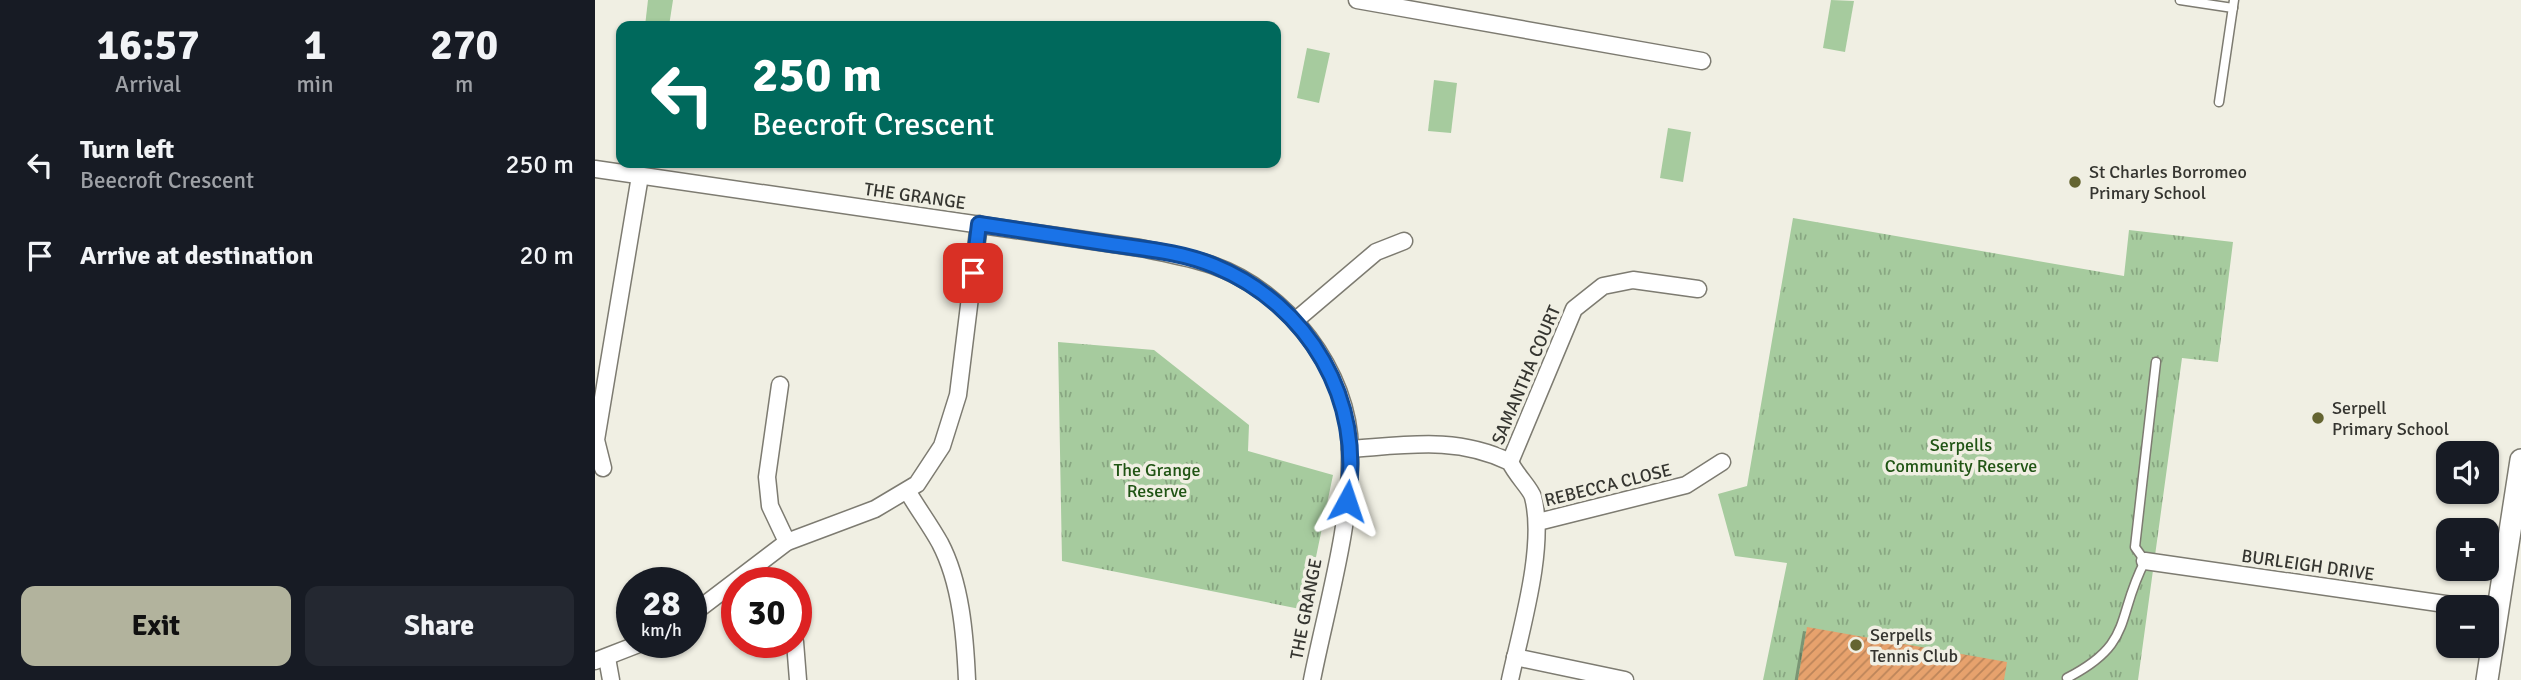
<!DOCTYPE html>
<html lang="en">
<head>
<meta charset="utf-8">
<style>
  body { margin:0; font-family:Signika,sans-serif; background:#242831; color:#f1f3f6; height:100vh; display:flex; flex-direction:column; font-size:26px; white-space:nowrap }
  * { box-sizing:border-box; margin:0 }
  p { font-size:23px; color:#9ea1a6 }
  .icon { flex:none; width:38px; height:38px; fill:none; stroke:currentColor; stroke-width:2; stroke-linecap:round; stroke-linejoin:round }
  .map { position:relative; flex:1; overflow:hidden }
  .panel { display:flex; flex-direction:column; background:#171b24; width:595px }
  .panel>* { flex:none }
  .top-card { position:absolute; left:21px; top:21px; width:665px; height:147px; border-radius:14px; box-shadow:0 2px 5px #0004; background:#00695c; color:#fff; overflow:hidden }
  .buttons { position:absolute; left:1841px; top:441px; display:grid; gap:14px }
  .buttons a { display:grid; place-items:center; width:63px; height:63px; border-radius:14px; background:#171b24; box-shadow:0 2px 5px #0004; font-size:35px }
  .speed { position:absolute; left:21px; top:567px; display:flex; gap:14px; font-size:35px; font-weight:700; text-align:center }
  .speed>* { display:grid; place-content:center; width:91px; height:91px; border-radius:50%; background:#171b24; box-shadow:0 2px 5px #0004; line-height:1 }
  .speed small { font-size:18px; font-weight:400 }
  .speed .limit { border:10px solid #d22; background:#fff; color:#111 }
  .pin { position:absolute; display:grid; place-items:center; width:60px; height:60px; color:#fff; margin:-30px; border-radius:14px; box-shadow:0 4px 10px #0006 }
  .me { position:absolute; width:77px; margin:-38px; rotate:5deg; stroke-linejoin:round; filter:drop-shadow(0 0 5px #0008) }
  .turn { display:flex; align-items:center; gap:24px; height:147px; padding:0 21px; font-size:32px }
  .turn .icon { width:91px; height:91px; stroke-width:2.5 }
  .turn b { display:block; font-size:49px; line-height:60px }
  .eta { display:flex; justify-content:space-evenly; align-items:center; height:119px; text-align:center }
  .eta b { font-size:42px; font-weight:700; line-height:49px }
  .primary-button { display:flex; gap:14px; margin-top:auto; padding:14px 21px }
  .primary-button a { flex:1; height:80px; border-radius:14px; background:#b2b39d; color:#111; font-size:28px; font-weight:700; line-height:80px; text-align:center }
  .primary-button a+a { background:#242831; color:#f1f3f6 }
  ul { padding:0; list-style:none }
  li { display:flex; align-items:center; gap:21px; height:91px; padding:0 21px }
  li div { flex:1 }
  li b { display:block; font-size:26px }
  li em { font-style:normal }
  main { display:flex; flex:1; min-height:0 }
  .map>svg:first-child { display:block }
</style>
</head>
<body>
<main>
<section class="panel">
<div class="eta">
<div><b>16:57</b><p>Arrival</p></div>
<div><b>1</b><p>min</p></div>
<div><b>270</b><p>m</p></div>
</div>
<ul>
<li><svg class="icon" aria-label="left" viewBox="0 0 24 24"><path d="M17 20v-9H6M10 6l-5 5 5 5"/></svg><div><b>Turn left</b><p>Beecroft Crescent</p></div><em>250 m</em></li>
<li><svg class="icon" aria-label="arrive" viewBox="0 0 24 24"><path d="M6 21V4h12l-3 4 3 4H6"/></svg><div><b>Arrive at destination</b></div><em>20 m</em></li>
</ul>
<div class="primary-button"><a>Exit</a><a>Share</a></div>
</section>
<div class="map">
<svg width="1926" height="680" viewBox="0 0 1926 680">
  <defs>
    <pattern id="park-tufts" width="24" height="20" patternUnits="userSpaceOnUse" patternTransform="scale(1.75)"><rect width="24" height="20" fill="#a6cb9e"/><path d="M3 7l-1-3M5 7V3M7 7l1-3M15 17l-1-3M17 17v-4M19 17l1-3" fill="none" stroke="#88a681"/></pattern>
    <pattern id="building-hatch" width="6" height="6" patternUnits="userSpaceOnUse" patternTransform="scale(1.75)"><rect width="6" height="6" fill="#e7a26d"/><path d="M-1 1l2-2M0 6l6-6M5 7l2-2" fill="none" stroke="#bc855a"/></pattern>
    <filter id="shadow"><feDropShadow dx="-4" dy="4" stdDeviation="0" flood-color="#0004"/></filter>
  </defs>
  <rect width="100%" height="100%" fill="#f0efe3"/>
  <g fill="url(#park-tufts)">
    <polygon points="1198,218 1529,276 1534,230 1638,242 1623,362 1587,358 1543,680 1168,680 1192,563 1140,556 1123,494 1152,486"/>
    <polygon points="463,342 559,350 654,425 653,451 738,475 710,610 467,561"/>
  </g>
  <g fill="#a6cb9e">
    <polygon points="53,0 78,0 74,26 50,26"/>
    <polygon points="1236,0 1259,1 1250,52 1228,48"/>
    <polygon points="712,48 735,53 724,103 702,98"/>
    <polygon points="839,80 862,83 856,133 833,131"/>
    <polygon points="1073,128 1096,132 1088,182 1065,178"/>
  </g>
  <polygon fill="url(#building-hatch)" filter="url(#shadow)" points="1212,627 1412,662 1409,680 1203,680"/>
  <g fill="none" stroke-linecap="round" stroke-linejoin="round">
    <g stroke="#7d7b71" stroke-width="11">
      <g id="service">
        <polyline points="1585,0 1638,8"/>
        <polyline points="1624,102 1639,0"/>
        <path d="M1472 678C1540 643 1520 618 1550 561L1540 547 1561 362"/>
      </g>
    </g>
    <g stroke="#7d7b71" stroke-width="19">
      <g id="minor">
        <polyline points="762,0 1107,61"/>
        <path d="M0 169 545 248C569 253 594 257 617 265 692 291 754 371 755 450 757 522 731 609 717 680"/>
        <polyline points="701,320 781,252 809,241"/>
        <polyline points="185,385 172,477 175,506 192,542"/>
        <path d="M755 449C812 445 862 436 915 462 921 475 936 489 938 497 951 546 926 629 915 680"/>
        <polyline points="915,462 979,309 1008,286 1038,280 1103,289"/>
        <polyline points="8,468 1,440 45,176"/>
        <path d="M313 492C323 509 335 525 345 543 366 583 370 635 372 680"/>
        <polyline points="943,522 1091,485 1127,462"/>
        <polyline points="1550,561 1871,607"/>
        <polyline points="161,568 172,583"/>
        <polyline points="96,615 192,542 280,509 322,484 347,446 363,395 384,224"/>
        <polyline points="200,642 203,680"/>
        <polyline points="920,657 1030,680"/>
        <polyline points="12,658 16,680"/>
        <polyline points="0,661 49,642"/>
      </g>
    </g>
    <g stroke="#7d7b71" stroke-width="24">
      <polyline id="tertiary" points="1892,680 1926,460"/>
    </g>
    <use href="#service" stroke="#fff" stroke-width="8"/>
    <use href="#minor" stroke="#fff" stroke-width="16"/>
    <use href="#tertiary" stroke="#fff" stroke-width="21"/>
  </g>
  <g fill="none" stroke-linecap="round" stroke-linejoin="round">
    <g stroke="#114b97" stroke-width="18">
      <path id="route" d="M378 273 384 224C428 231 472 237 516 244 550 249 587 252 620 266 714 305 770 401 752 501"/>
    </g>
    <use href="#route" stroke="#1a73e8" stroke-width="12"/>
  </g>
  <g fill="#646431" stroke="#f0efe3" stroke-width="2.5">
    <circle cx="1480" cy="182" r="7"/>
    <circle cx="1723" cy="418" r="7"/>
    <circle cx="1261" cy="645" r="7"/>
  </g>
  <g text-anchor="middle" stroke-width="7" stroke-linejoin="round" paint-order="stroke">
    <g font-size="18" fill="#353530" stroke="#f0efe3" text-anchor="start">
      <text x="1494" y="178">St Charles Borromeo<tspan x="1494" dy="21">Primary School</tspan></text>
      <text x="1737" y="414">Serpell<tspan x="1737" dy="21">Primary School</tspan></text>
      <text x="1275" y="641">Serpells<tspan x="1275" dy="21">Tennis Club</tspan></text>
    </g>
    <g font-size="18" fill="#353530" stroke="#f0efe3">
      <text transform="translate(320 196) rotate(8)" y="6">THE GRANGE</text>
      <text transform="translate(931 375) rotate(-67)" y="6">SAMANTHA COURT</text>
      <text transform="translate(1013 485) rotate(-14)" y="6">REBECCA CLOSE</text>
      <text transform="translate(1713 565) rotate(8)" y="6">BURLEIGH DRIVE</text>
      <text transform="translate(711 609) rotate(-79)" y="6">THE GRANGE</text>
    </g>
    <g font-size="18" fill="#205414" stroke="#f0efe3">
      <text x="1366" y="451">Serpells<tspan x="1366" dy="21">Community Reserve</tspan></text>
      <text x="562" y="476">The Grange<tspan x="562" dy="21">Reserve</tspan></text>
    </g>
  </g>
</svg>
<div class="buttons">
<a><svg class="icon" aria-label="sound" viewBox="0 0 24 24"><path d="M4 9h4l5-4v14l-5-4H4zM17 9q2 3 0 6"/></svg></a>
<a>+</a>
<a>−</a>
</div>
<div class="speed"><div>28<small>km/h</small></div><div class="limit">30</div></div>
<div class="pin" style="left:378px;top:273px;background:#d93025"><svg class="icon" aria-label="arrive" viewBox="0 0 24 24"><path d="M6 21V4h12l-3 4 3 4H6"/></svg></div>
<svg class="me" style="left:752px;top:501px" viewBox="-20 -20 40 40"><path d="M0-17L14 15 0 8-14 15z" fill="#1a73e8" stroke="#fff" stroke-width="4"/></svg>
<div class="top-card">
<div class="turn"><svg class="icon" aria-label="left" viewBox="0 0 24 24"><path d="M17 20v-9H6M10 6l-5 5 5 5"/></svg><div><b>250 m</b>Beecroft Crescent</div></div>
</div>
</div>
</main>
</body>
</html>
